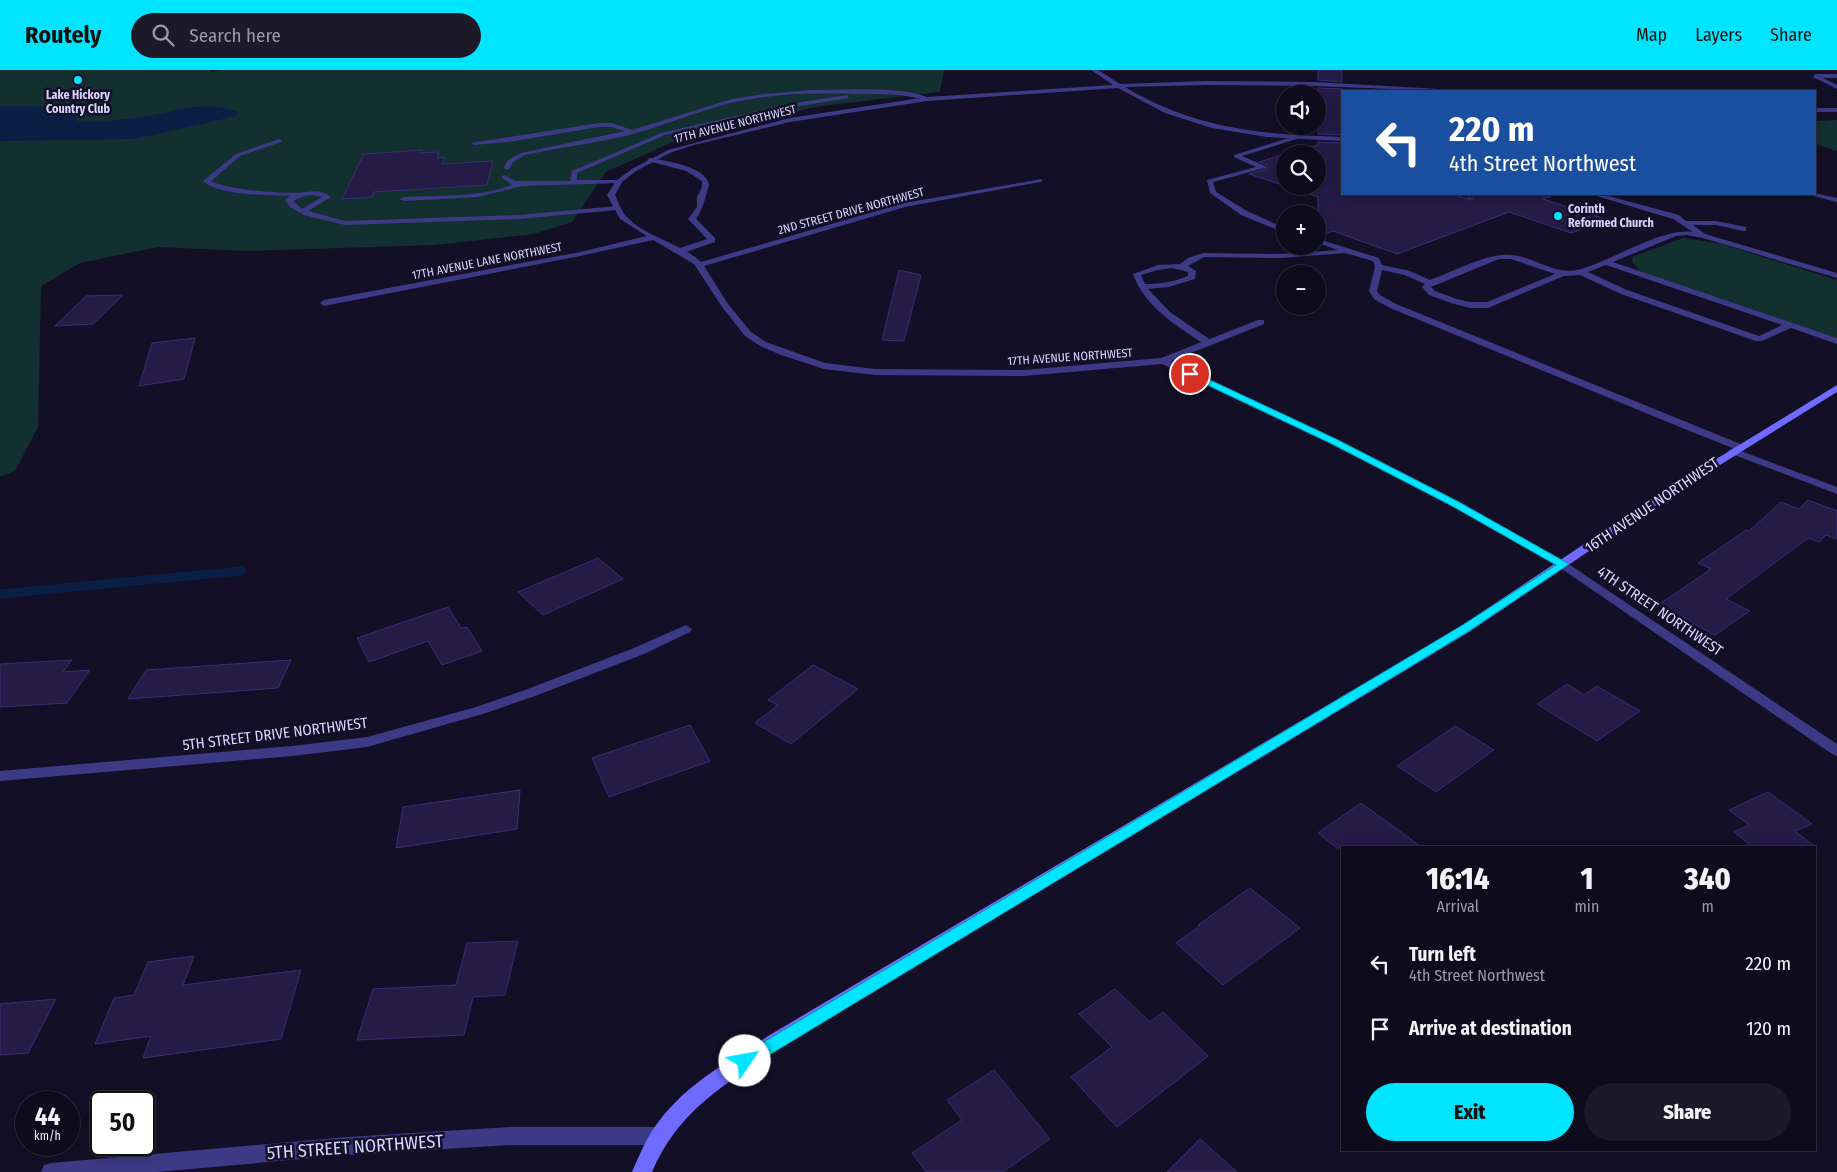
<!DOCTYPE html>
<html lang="en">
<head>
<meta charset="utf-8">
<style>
  body { margin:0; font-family:"Fira Sans Condensed",sans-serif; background:#1c1929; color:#f1f3f6; height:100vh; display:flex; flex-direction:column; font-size:19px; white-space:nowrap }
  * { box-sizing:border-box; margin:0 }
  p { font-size:16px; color:#9b9ba3 }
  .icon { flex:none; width:28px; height:28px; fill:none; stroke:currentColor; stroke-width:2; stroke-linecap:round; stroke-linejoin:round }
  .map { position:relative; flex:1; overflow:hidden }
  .sheet { position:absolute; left:1341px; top:776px; width:475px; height:305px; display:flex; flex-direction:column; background:#0e0b1c; border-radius:0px; box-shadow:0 2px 12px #0003,0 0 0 1px #2e2b3b }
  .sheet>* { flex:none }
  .hud { position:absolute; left:1341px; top:20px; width:475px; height:105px; border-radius:0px; box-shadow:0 2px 12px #0003,0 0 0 1px #2e2b3b; background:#1a4fa0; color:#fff; overflow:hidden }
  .tools { position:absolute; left:1276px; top:15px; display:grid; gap:10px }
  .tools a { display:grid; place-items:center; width:50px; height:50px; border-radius:50%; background:#0e0b1c; box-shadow:0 2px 12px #0003,0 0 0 1px #2e2b3b; font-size:25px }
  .speed { position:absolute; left:15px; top:1021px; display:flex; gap:10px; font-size:25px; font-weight:700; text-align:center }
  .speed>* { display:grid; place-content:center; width:65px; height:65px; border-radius:50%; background:#0e0b1c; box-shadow:0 2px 12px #0003,0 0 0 1px #2e2b3b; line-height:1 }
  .speed small { font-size:12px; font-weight:400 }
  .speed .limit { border:2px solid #111; border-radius:8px; background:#fff; color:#111 }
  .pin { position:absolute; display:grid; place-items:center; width:42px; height:42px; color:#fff; margin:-21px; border:2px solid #fff; border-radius:50%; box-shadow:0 1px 5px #0007 }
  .me { position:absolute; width:55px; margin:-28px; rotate:57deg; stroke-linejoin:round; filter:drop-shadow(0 0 4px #0008) }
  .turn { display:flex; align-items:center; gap:18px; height:105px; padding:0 25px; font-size:22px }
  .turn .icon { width:65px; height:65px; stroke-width:2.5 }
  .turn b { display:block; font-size:35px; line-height:42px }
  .eta { display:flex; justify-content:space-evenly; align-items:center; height:85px; text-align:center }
  .eta b { font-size:30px; font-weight:800; line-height:35px }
  .button { display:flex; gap:10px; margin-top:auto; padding:10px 25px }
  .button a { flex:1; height:58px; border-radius:30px; background:#00e5ff; color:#111; font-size:20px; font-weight:800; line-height:58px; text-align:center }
  .button a+a { background:#1c1929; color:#f1f3f6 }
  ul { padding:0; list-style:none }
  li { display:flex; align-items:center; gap:15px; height:65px; padding:0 25px }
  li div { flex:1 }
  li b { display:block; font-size:19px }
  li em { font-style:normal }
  header { display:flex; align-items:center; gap:30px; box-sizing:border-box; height:70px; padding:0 25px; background:#00e5ff; color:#111 }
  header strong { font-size:24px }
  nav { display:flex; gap:28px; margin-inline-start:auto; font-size:18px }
  .search { width:350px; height:45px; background:#1c1929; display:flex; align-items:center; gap:12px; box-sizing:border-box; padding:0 18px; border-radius:28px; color:#9b9ba3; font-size:19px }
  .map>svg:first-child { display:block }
</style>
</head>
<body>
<header>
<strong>Routely</strong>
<div class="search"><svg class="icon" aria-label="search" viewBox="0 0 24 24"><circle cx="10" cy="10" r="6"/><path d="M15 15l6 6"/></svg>Search here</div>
<nav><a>Map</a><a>Layers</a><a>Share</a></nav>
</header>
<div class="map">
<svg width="1837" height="1102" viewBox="0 0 1837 1102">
  <rect width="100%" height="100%" fill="#130f26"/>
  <g fill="#12302f">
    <polygon points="0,0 212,0 210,2 222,0 944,0 940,22 815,37 677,70 606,102 572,152 534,164 434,175 248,181 158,177 80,193 41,216 38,357 15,401 0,407"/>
    <polygon points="1837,50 1837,81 1815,74 1815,51"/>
    <polygon points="1683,168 1718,173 1837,210 1837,268 1642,203 1633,193 1632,187"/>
  </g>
  <path fill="#0a1f44" d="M0 36 85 37 77 44 75 50 82 52C105 52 129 49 152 45 185 39 206 31 239 42L235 46 211 52 134 69 0 71Z"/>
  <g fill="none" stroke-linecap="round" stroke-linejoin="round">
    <polyline stroke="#0a1f44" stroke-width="9" points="0,524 241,501"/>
  </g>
  <g fill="#241b47" stroke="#3b2d73">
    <polygon points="1318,0 1342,0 1342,12 1318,10"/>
    <polygon points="1318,18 1342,19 1342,65 1318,64"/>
    <polygon points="1318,72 1342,73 1342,124 1452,124 1471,130 1473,129 1468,128 1469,124 1550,124 1551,126 1543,129 1609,150 1571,163 1509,142 1397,184 1333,161 1318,167 1318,127 1285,116 1318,116 1318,84 1286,84 1318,75"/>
    <polygon points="422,80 421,83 439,82 437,88 445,87 442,94 493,91 487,115 374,122 372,127 342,129 364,84"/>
    <polygon points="1285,84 1285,116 1249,104 1266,99 1266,94 1259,92"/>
    <polygon points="899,200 921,205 904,271 882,270"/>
    <polygon points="123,225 93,254 55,256 86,226"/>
    <polygon points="195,268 184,309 139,316 152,273"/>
    <polygon points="1808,430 1837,441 1837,469 1826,465 1819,472 1808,468 1726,529 1750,541 1715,565 1658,535 1711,499 1698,493 1746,460 1749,461 1781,432 1799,439"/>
    <polygon points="598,488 623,509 543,545 518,522"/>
    <polygon points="448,537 461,558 467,557 482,581 442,595 428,571 369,592 357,568"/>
    <polygon points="72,590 63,602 90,600 67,633 0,637 0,594"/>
    <polygon points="291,590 278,618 128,629 146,600"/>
    <polygon points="813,595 858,619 791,674 755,653 778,635 768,630"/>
    <polygon points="1567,614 1584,625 1597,616 1640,641 1597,671 1537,634"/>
    <polygon points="690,655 710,691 609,727 592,688"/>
    <polygon points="1455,656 1494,680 1436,722 1397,696"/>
    <polygon points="520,720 517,759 396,778 403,737"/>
    <polygon points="1768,722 1812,754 1795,761 1817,778 1754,778 1734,762 1749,755 1729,740"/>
    <polygon points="1361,733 1423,778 1337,778 1318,763"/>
    <polygon points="1250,818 1300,858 1223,915 1176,873 1200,856 1198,855"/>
    <polygon points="518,871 505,925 473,927 464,965 357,970 373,919 456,915 467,873"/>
    <polygon points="194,886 183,915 301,900 281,969 143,988 151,966 95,974 114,928 134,925 148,892"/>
    <polygon points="1115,919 1150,952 1163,942 1208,986 1117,1057 1071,1007 1112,977 1079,944"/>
    <polygon points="56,929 28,983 0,985 0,934"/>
    <polygon points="994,1000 1050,1069 1003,1102 926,1102 912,1083 962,1050 947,1030"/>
    <polygon points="1200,1069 1237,1102 1167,1102"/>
  </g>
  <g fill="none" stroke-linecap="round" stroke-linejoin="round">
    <g fill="#3d3a85" fill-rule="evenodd">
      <polygon points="1815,4 1837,4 1837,8 1823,8 1837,15 1837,19 1813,7"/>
      <path d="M812 20C839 20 910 15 930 29L927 31C903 23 881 24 856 24 814 23 772 23 731 33 698 41 666 55 633 64 598 73 561 77 525 85L513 92 509 99 507 100 504 98 508 90 521 83 625 61 611 57H599L508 72 474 75 471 73 599 53H612L632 60 732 29 764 24Z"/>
      <path d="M847 25 849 28 789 38 665 65 577 103V110H621V112L619 113 522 116 478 127 404 131 400 129 404 127C440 125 478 128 512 115L502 108V106L504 105 515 111H570L572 101 661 63 789 34Z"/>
      <polygon points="1298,65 1301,67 1300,68 1242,86 1265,96 1265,98 1213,112 1216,122 1247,141 1285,158 1285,163 1241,145 1210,123 1207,110 1256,97 1234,87 1234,85"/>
      <path d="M279 69 281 70V72L240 86 211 111C228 120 277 123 297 123 309 122 320 118 331 127L308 141 345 151 519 145 617 136 621 138 617 140 519 149 345 155 304 145 290 137 285 130 290 126C267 125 220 126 203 111L236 84ZM313 125 322 127 302 139 293 131 304 126Z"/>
      <path d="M650 88C666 91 706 96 709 115 705 128 704 137 696 149L715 168V172L683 183H677V179L707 169 688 149 697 137V127L702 117V111L686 101 648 91 647 90Z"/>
      <path d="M1590 124H1601L1679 145 1686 151H1716L1746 157V161H1743L1716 155H1693L1705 164 1837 203V208L1703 168 1687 165 1676 166 1613 192 1837 268V274L1791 258 1762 271H1756L1621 224 1580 205 1564 206 1488 238H1470L1451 233 1429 225 1422 217 1425 214 1405 205 1382 200 1377 221 1380 225 1396 234 1743 375 1744 377 1743 379H1735L1692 362 1390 238 1374 229 1369 221 1375 197 1373 191 1345 183 1281 188 1204 187 1188 196 1196 201 1195 209 1168 217 1148 219 1170 242 1212 271V275L1209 276C1202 273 1195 268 1189 264 1165 248 1143 231 1133 204L1158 195 1180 194 1188 188 1203 183 1281 184 1338 180 1318 173V169L1379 188 1382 195 1410 201 1430 210C1453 202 1487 183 1510 185 1535 186 1555 207 1581 199 1611 191 1663 157 1693 162L1673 149ZM1499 189H1511L1555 204 1487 232H1470L1457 229 1435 221 1431 217ZM1606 195 1782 255 1759 266 1627 220 1588 202ZM1172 198 1188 202V206C1174 212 1160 214 1145 214L1141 205 1158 200Z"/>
    </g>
    <g fill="#3d3a85" fill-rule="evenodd">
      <path d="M1091 0H1098L1120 14 1206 11 1314 12 1440 19 1443 21 1314 16 1206 15 1125 17C1197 60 1261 64 1342 67V71L1267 67 1212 58 1165 43 1118 18 927 31 790 52 694 75 672 82 636 101 622 112 615 125C618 132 621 140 626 146 646 168 680 172 701 192L904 133 1042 109V111L1040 112 905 137 704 196 728 234 751 262 766 272 825 293 875 299 1024 300 1161 288 1258 250H1264V254L1171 291 1337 369 1460 432 1567 493 1837 674V686L1832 684 1559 497 1452 436 1329 373 1162 294 1024 306 875 305 824 299 781 285 760 276 745 266 722 237 694 194 653 170 580 186 324 236 320 233 324 230 580 182 647 166 620 149 607 125 617 110 632 99 668 80 790 48 927 27 1113 15Z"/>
      <rect x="1815" y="38" width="22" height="4"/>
      <polygon points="1815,123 1837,128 1837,132 1805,124"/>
      <polygon points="1733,378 1837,417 1837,424 1729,383 1728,381"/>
      <polygon points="686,555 692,559 690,562 644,584 535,626 486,643 367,677 292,686 0,711 0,701 292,676 367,667 476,637 525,620 634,578"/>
      <polygon points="512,1057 658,1057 665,1060 668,1066 665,1072 658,1075 512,1075 347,1085 157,1102 41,1102 44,1095 51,1093 347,1067"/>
    </g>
    <path fill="#6f6bff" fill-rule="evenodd" d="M1837 315V322L1672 425 1469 562 780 978C726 1014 679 1039 652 1102H632C640 1084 647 1066 659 1051 687 1014 729 991 768 966L1461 556 1664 421Z"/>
  </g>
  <polygon fill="#00e5ff" stroke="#0095a6" points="1188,302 1193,302 1336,369 1459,432 1569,494 1469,561 751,996 745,999 740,996 737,991 740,986 1461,556 1556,495 1452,436 1330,373 1188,306"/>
  <g fill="#00e5ff" stroke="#130f26" stroke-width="2">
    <circle cx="78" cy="10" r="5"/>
    <circle cx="1558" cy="146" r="5"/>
  </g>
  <g text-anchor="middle" stroke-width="5" stroke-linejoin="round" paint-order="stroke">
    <g font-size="12" font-weight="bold" fill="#d9d4ff" stroke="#130f26">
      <text x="78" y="29">Lake Hickory<tspan x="78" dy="14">Country Club</tspan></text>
      <text x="1568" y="143" text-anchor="start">Corinth<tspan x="1568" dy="14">Reformed Church</tspan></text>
    </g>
    <g font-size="12" fill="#d9d4ff" stroke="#130f26">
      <text transform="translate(735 54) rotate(-14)" y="4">17TH AVENUE NORTHWEST</text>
      <text transform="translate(851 141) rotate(-15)" y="4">2ND STREET DRIVE NORTHWEST</text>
      <text transform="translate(487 191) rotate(-11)" y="4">17TH AVENUE LANE NORTHWEST</text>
      <text transform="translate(1070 287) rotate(-4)" y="4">17TH AVENUE NORTHWEST</text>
    </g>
    <g font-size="15" fill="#d9d4ff" stroke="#130f26">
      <text transform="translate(1652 435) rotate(-34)" y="5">16TH AVENUE NORTHWEST</text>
      <text transform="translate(1660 541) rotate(34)" y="5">4TH STREET NORTHWEST</text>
      <text transform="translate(275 664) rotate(-7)" y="5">5TH STREET DRIVE NORTHWEST</text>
    </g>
    <g font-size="18" fill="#d9d4ff" stroke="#130f26">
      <text transform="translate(355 1077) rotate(-4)" y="6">5TH STREET NORTHWEST</text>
    </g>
  </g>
</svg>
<div class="tools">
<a><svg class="icon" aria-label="sound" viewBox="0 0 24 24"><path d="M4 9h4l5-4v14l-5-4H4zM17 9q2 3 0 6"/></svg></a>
<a><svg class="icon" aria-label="search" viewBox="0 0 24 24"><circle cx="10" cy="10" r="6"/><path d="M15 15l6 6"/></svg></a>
<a>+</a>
<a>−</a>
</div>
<div class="speed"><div>44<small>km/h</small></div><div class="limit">50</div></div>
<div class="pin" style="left:1190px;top:304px;background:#d93025"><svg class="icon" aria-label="arrive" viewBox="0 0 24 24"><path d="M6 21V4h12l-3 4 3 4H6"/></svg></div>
<svg class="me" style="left:745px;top:991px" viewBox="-20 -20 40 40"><circle r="19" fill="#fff"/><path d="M0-13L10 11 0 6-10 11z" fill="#00e5ff"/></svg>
<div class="hud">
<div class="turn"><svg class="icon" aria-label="left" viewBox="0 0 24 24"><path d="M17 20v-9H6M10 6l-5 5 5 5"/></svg><div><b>220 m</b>4th Street Northwest</div></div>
</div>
<section class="sheet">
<div class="eta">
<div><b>16:14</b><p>Arrival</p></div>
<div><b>1</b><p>min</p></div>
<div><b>340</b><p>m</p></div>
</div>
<ul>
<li><svg class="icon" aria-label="left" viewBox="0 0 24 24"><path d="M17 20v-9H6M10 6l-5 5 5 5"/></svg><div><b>Turn left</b><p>4th Street Northwest</p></div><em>220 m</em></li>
<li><svg class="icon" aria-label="arrive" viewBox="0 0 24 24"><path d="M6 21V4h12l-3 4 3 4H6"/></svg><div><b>Arrive at destination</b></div><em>120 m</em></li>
</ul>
<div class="button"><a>Exit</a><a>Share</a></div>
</section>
</div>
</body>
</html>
